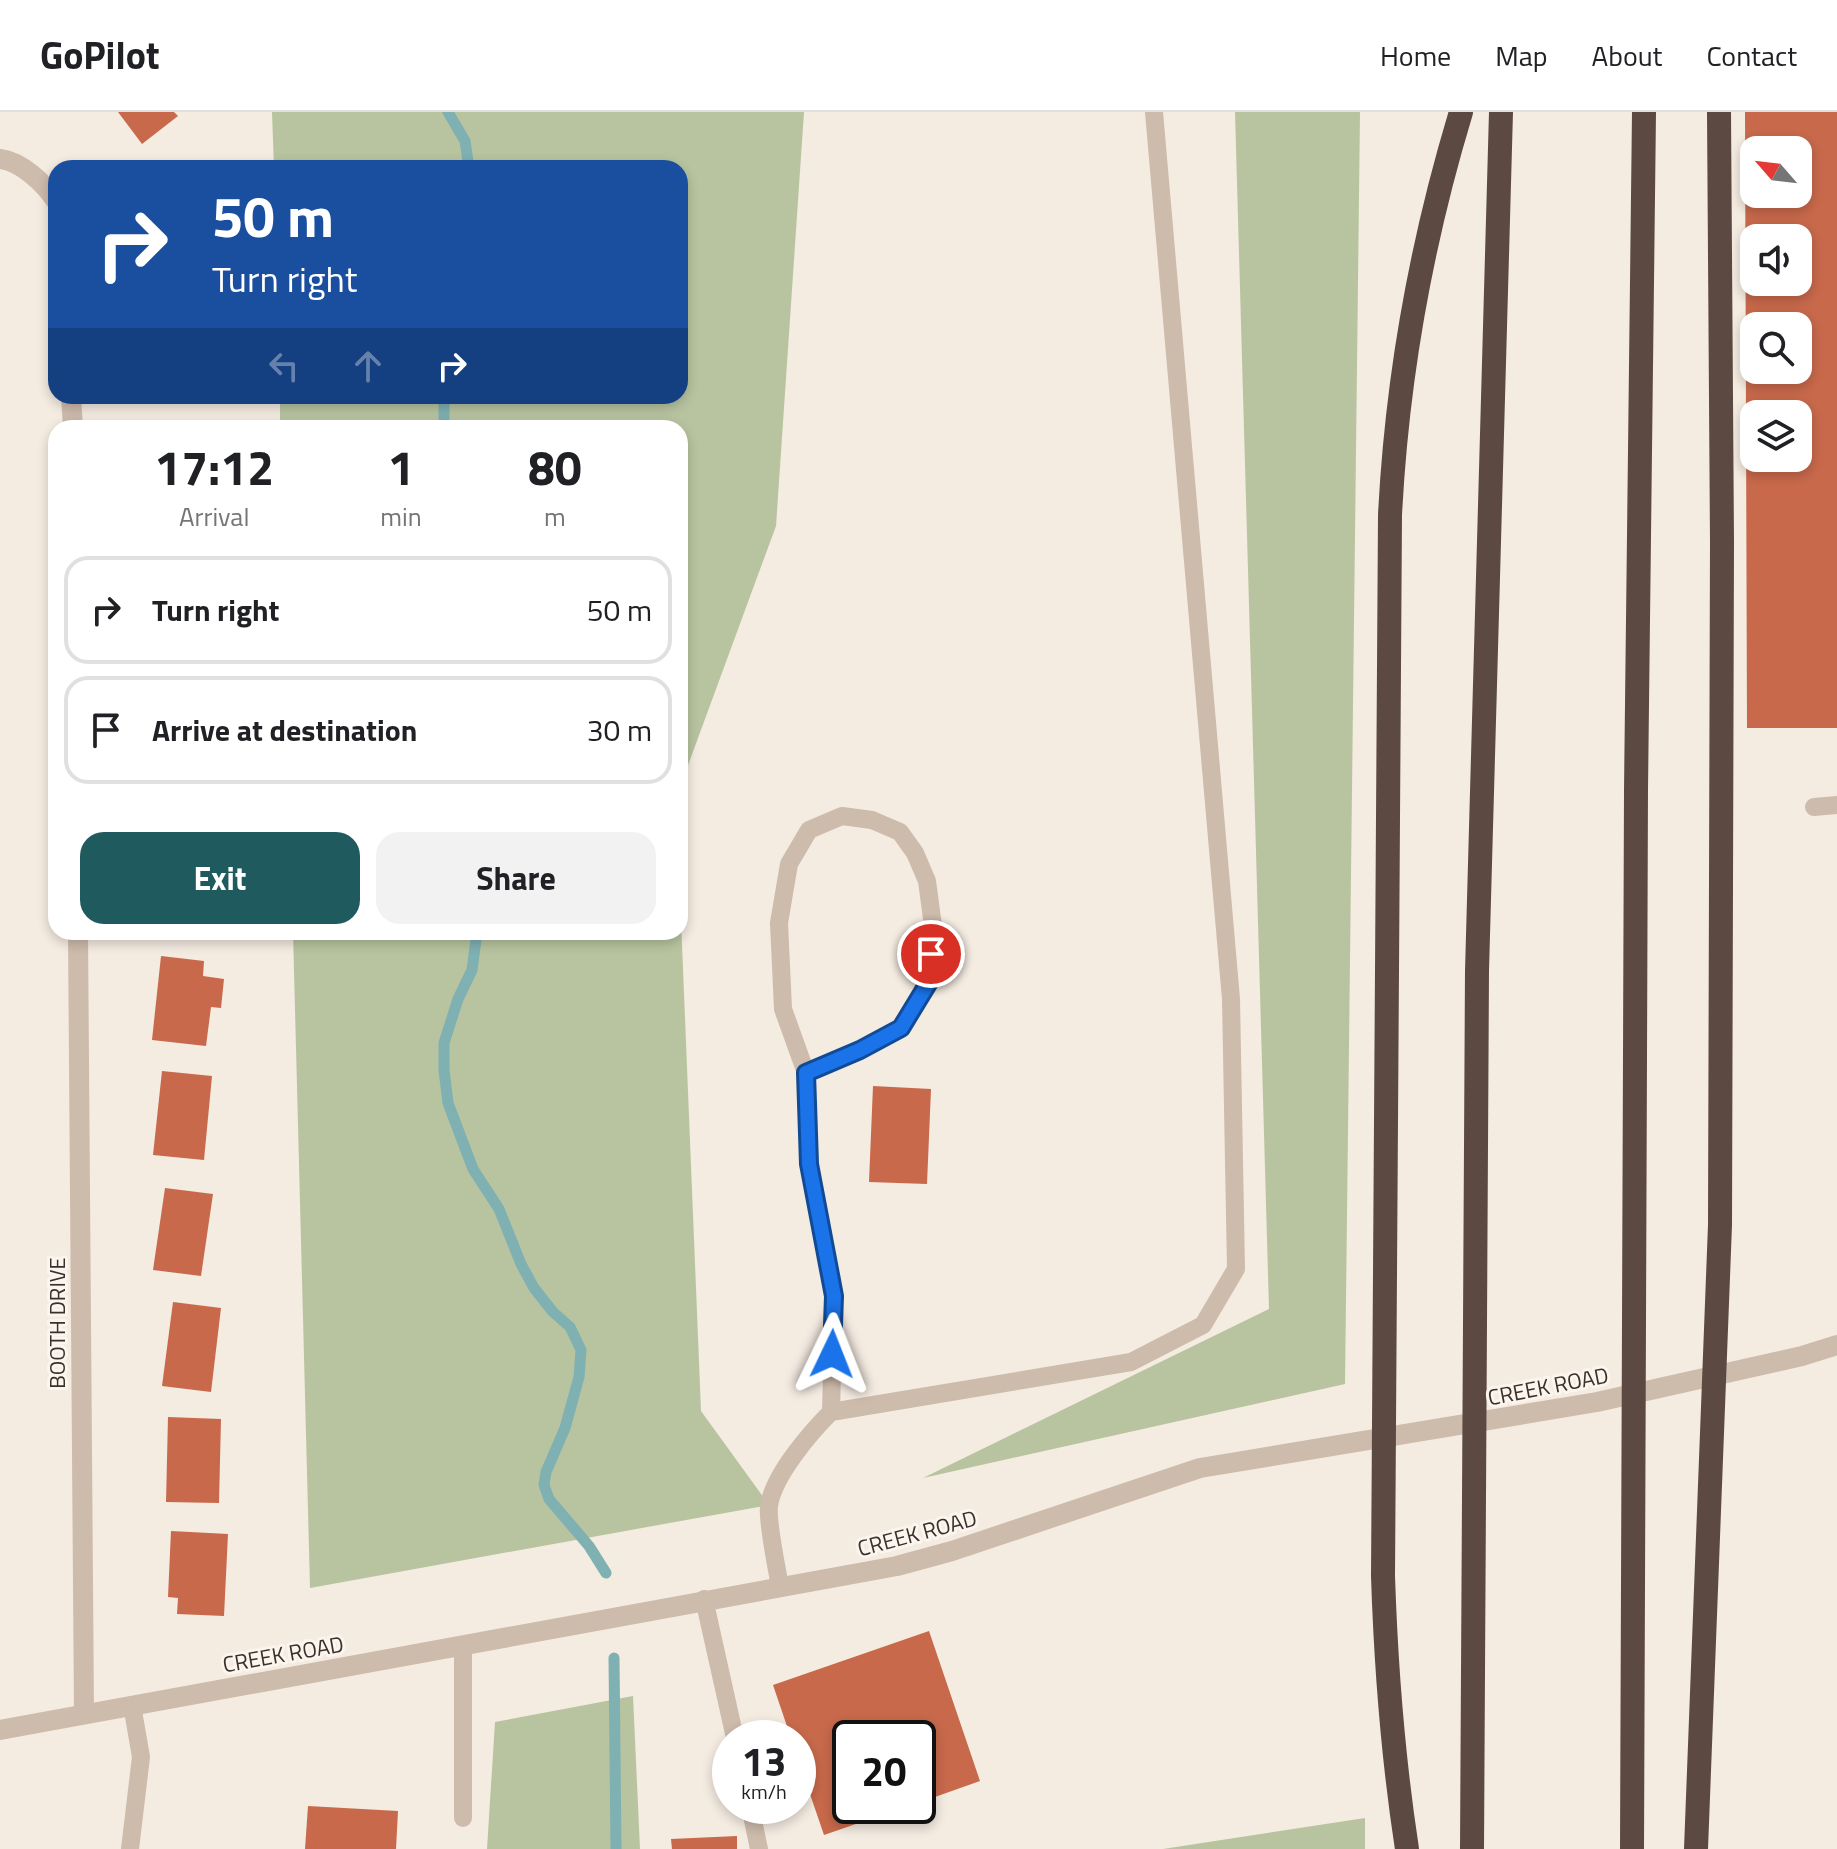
<!DOCTYPE html>
<html lang="en">
<head>
<meta charset="utf-8">
<style>
  body { margin:0; font-family:"Titillium Web",sans-serif; background:#f2f2f2; color:#202124; height:100vh; display:flex; flex-direction:column; font-size:30px; white-space:nowrap }
  * { box-sizing:border-box; margin:0 }
  p { font-size:26px; color:#757577 }
  .icon { flex:none; width:44px; height:44px; fill:none; stroke:currentColor; stroke-width:2; stroke-linecap:round; stroke-linejoin:round }
  .map { position:relative; flex:1; overflow:hidden }
  .panel { position:absolute; left:48px; top:308px; width:640px; height:520px; display:flex; flex-direction:column; background:#fff; border-radius:24px; box-shadow:0 4px 12px #0003 }
  .panel>* { flex:none }
  .top-card { position:absolute; left:48px; top:48px; width:640px; height:244px; border-radius:24px; box-shadow:0 4px 12px #0003; background:#1a4fa0; color:#fff; overflow:hidden }
  .needle { width:52px; rotate:298deg }
  .controls { position:absolute; left:1740px; top:24px; display:grid; gap:16px }
  .controls a { display:grid; place-items:center; width:72px; height:72px; border-radius:16px; background:#fff; box-shadow:0 4px 12px #0003; font-size:40px }
  .speed { position:absolute; left:712px; top:1608px; display:flex; gap:16px; font-size:40px; font-weight:700; text-align:center }
  .speed>* { display:grid; place-content:center; width:104px; height:104px; border-radius:50%; background:#fff; box-shadow:0 4px 12px #0003; line-height:1 }
  .speed small { font-size:20px; font-weight:400 }
  .speed .limit { border:4px solid #111; border-radius:12px; background:#fff; color:#111 }
  .pin { position:absolute; display:grid; place-items:center; width:68px; height:68px; color:#fff; margin:-34px; border:4px solid #fff; border-radius:50%; box-shadow:0 2px 8px #0007 }
  .me { position:absolute; width:88px; margin:-44px; rotate:2deg; stroke-linejoin:round; filter:drop-shadow(0 0 6px #0008) }
  .turn { display:flex; align-items:center; gap:28px; height:168px; padding:0 32px; font-size:36px }
  .turn .icon { width:104px; height:104px; stroke-width:2.5 }
  .turn b { display:block; font-size:56px; line-height:68px }
  .lanes { display:flex; align-items:center; height:76px; padding:0 32px; background:#0003; justify-content:center; gap:40px; direction:ltr }
  .lanes .off { opacity:.35 }
  .eta { display:flex; justify-content:space-evenly; align-items:center; height:136px; text-align:center }
  .eta b { font-size:48px; font-weight:700; line-height:56px }
  .cta { display:flex; gap:16px; margin-top:auto; padding:16px 32px }
  .cta a { flex:1; height:92px; border-radius:24px; background:#1f5a5e; color:#fff; font-size:32px; font-weight:700; line-height:92px; text-align:center }
  .cta a+a { background:#f2f2f2; color:#202124 }
  ul { padding:0; list-style:none }
  li { display:flex; align-items:center; gap:24px; height:108px; margin:0 16px 12px; padding:0 16px; border:4px solid #e0e0e0; border-radius:24px }
  li div { flex:1 }
  li b { display:block; font-size:30px }
  li em { font-style:normal }
  header { display:flex; align-items:center; gap:48px; box-sizing:border-box; height:112px; padding:0 40px; background:#fff; border-bottom:2px solid #e0e0e0 }
  header strong { font-size:38px }
  nav { display:flex; gap:44px; margin-inline-start:auto; font-size:28px }
  .map>svg:first-child { display:block }
</style>
</head>
<body>
<header>
<strong>GoPilot</strong>
<nav><a>Home</a><a>Map</a><a>About</a><a>Contact</a></nav>
</header>
<div class="map">
<svg width="1837" height="1737" viewBox="0 0 1837 1737">
  <rect width="100%" height="100%" fill="#f4ebe1"/>
  <g fill="#b8c4a0">
    <polygon points="272,0 804,0 776,414 680,675 680,316 280,316 280,284 680,284 680,56 274,56"/>
    <polygon points="1235,0 1360,0 1345,1272 923,1366 1269,1197"/>
    <polygon points="680,783 701,1299 769,1393 310,1476 293,820 680,820"/>
    <polygon points="633,1584 640,1737 487,1737 495,1610"/>
    <polygon points="1365,1706 1365,1737 1163,1737"/>
  </g>
  <g fill="none" stroke-linecap="round" stroke-linejoin="round">
    <g stroke="#7fb0b2" stroke-width="11">
      <polyline points="448,0 465,29 469,56"/>
      <polyline points="444,284 444,316"/>
      <polyline points="477,820 472,858 458,887 444,931 444,958 448,991 473,1057 499,1097 521,1152 534,1176 553,1200 570,1215 581,1238 579,1265 565,1316 546,1360 544,1373 549,1387 589,1434 606,1461"/>
      <polyline points="614,1546 616,1737"/>
    </g>
  </g>
  <g fill="#c8694b" fill-rule="evenodd">
    <polygon points="118,0 174,0 178,4 142,32"/>
    <path d="M1745 0H1837V616H1747ZM1754 38H1798V82H1754ZM1754 126H1798V170H1754ZM1754 214H1798V258H1754ZM1754 302H1798V346H1754Z"/>
    <polygon points="152,310 206,311 206,316 152,316"/>
    <polygon points="161,844 204,849 203,864 224,867 221,896 211,895 206,934 152,928"/>
    <polygon points="162,959 212,964 204,1048 153,1043"/>
    <polygon points="873,974 931,977 927,1072 869,1070"/>
    <polygon points="165,1076 213,1082 201,1164 153,1158"/>
    <polygon points="173,1190 221,1196 211,1280 162,1274"/>
    <polygon points="168,1305 221,1307 219,1391 166,1390"/>
    <polygon points="171,1419 228,1422 224,1504 177,1502 178,1486 168,1485"/>
    <polygon points="929,1519 980,1669 918,1691 918,1626 850,1626 850,1694 908,1694 824,1723 798,1647 798,1626 791,1626 773,1573"/>
    <polygon points="308,1694 398,1699 396,1737 305,1737"/>
    <polygon points="737,1724 737,1737 672,1737 671,1727"/>
  </g>
  <g fill="none" stroke-linecap="round" stroke-linejoin="round">
    <g stroke="#cdbbac" stroke-width="18">
      <polyline points="1814,695 1837,693"/>
      <polyline points="806,961 860,938 901,916 929,870 933,814 927,769 915,741 900,720 872,708 842,704 809,718 789,752 779,811 783,897 806,961 809,1052 834,1184 831,1300"/>
      <path d="M780 1475C777 1456 767 1411 769 1394 773 1364 810 1321 831 1300L1131 1250 1203 1213 1236 1157 1231 887 1154 0"/>
      <polyline points="704,1487 735,1626"/>
      <polyline points="463,1534 463,1706"/>
      <polyline points="750,1694 759,1737"/>
      <polyline points="130,1737 141,1645 132,1593"/>
    </g>
    <g stroke="#cdbbac" stroke-width="20">
      <path d="M0 47C22 50 44 71 56 89"/>
      <polyline points="71,284 73,316"/>
      <polyline points="78,820 84,1601"/>
    </g>
    <polyline stroke="#cdbbac" stroke-width="20" points="0,1618 897,1454 952,1439 1200,1356 1597,1290 1802,1244 1837,1233"/>
    <g stroke="#5c4a42" stroke-width="24">
      <path d="M1407 1737C1393 1646 1386 1556 1383 1464L1390 403C1397 265 1421 132 1461 0"/>
      <polyline points="1472,1737 1477,859 1501,0"/>
      <polyline points="1632,1737 1636,678 1644,0"/>
      <polyline points="1696,1737 1720,1113 1722,430 1719,0"/>
    </g>
  </g>
  <g fill="none" stroke-linecap="round" stroke-linejoin="round">
    <g stroke="#114b97" stroke-width="20">
      <polyline id="route" points="832,1242 834,1184 809,1052 806,961 860,938 901,916 929,870 931,842"/>
    </g>
    <use href="#route" stroke="#1a73e8" stroke-width="14"/>
  </g>
  <g text-anchor="middle" stroke-width="6" stroke-linejoin="round" paint-order="stroke">
    <g font-size="22" fill="#3b302b" stroke="#fbf5ee">
      <text transform="translate(57 1211) rotate(-90)" y="8">BOOTH DRIVE</text>
      <text transform="translate(1548 1274) rotate(-11)" y="8">CREEK ROAD</text>
      <text transform="translate(917 1421) rotate(-15)" y="8">CREEK ROAD</text>
      <text transform="translate(283 1542) rotate(-10)" y="8">CREEK ROAD</text>
    </g>
  </g>
</svg>
<div class="controls">
<a><svg class="needle" viewBox="-14 -14 28 28"><path d="M0-13l5 13h-10z" fill="#e53935"/><path d="M0 13l5-13h-10z" fill="#757577"/></svg></a>
<a><svg class="icon" aria-label="sound" viewBox="0 0 24 24"><path d="M4 9h4l5-4v14l-5-4H4zM17 9q2 3 0 6"/></svg></a>
<a><svg class="icon" aria-label="search" viewBox="0 0 24 24"><circle cx="10" cy="10" r="6"/><path d="M15 15l6 6"/></svg></a>
<a><svg class="icon" aria-label="layers" viewBox="0 0 24 24"><path d="M12 4l9 5-9 5-9-5zM3 14l9 5 9-5"/></svg></a>
</div>
<div class="speed"><div>13<small>km/h</small></div><div class="limit">20</div></div>
<div class="pin" style="left:931px;top:842px;background:#d93025"><svg class="icon" aria-label="arrive" viewBox="0 0 24 24"><path d="M6 21V4h12l-3 4 3 4H6"/></svg></div>
<svg class="me" style="left:832px;top:1242px" viewBox="-20 -20 40 40"><path d="M0-17L14 15 0 8-14 15z" fill="#1a73e8" stroke="#fff" stroke-width="4"/></svg>
<div class="top-card">
<div class="turn"><svg class="icon" aria-label="right" viewBox="0 0 24 24"><path d="M7 20v-9h11M14 6l5 5-5 5"/></svg><div><b>50 m</b>Turn right</div></div>
<div class="lanes"><svg class="icon off" aria-label="left" viewBox="0 0 24 24"><path d="M17 20v-9H6M10 6l-5 5 5 5"/></svg><svg class="icon off" aria-label="ahead" viewBox="0 0 24 24"><path d="M12 20V5M6 11l6-6 6 6"/></svg><svg class="icon" aria-label="right" viewBox="0 0 24 24"><path d="M7 20v-9h11M14 6l5 5-5 5"/></svg></div>
</div>
<section class="panel">
<div class="eta">
<div><b>17:12</b><p>Arrival</p></div>
<div><b>1</b><p>min</p></div>
<div><b>80</b><p>m</p></div>
</div>
<ul>
<li><svg class="icon" aria-label="right" viewBox="0 0 24 24"><path d="M7 20v-9h11M14 6l5 5-5 5"/></svg><div><b>Turn right</b></div><em>50 m</em></li>
<li><svg class="icon" aria-label="arrive" viewBox="0 0 24 24"><path d="M6 21V4h12l-3 4 3 4H6"/></svg><div><b>Arrive at destination</b></div><em>30 m</em></li>
</ul>
<div class="cta"><a>Exit</a><a>Share</a></div>
</section>
</div>
</body>
</html>
